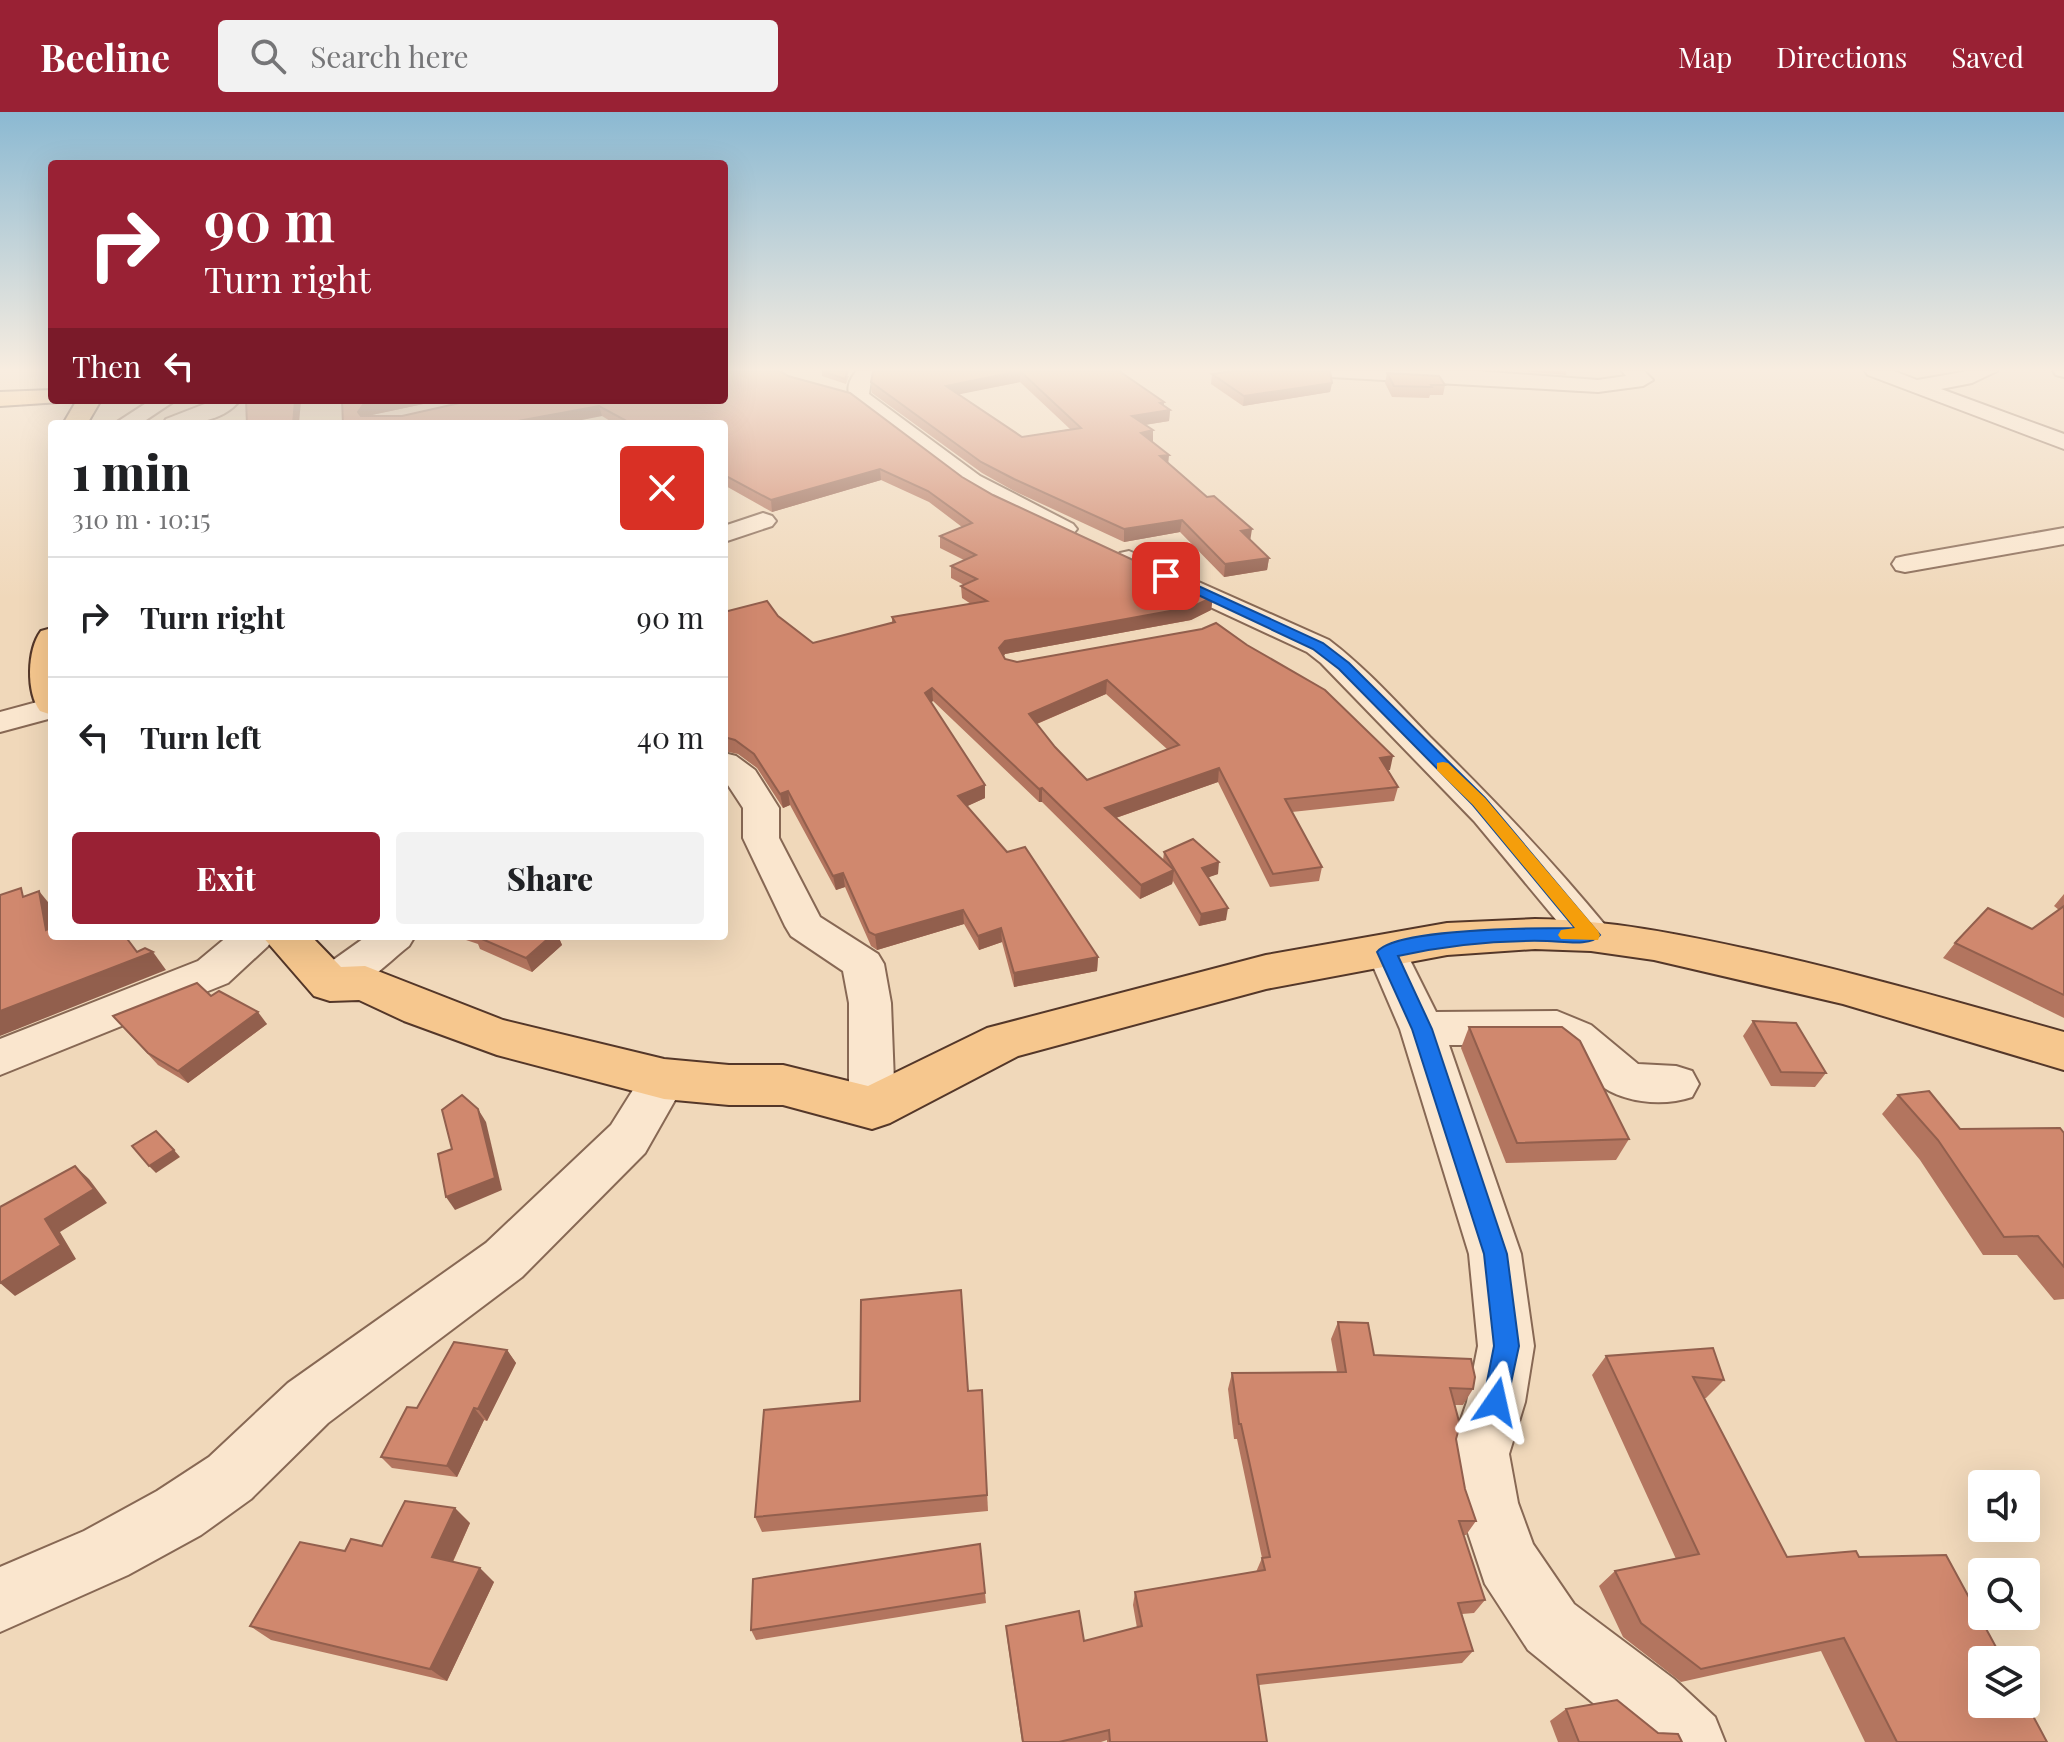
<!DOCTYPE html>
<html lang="en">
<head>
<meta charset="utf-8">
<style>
  body { margin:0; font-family:"Playfair Display",serif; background:#f2f2f2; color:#202124; height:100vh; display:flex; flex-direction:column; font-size:30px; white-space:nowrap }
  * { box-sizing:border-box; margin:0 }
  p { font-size:26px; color:#757577 }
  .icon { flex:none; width:44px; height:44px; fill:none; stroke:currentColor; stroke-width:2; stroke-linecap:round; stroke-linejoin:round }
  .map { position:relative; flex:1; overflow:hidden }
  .drawer { position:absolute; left:48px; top:308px; width:680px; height:520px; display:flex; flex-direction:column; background:#fff; border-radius:8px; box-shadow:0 8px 32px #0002 }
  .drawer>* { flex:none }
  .hud { position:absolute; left:48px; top:48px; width:680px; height:244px; border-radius:8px; box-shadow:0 8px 32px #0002; background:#992134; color:#fff; overflow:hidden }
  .tools { position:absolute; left:1968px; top:1358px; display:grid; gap:16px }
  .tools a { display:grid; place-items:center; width:72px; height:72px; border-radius:8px; background:#fff; box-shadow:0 8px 32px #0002; font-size:40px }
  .pin { position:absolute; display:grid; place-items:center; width:68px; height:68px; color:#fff; margin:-34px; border-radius:16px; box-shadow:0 4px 12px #0006 }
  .me { position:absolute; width:88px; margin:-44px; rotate:11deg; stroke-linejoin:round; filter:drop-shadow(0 0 6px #0008) }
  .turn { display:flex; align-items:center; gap:28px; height:168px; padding:0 24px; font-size:36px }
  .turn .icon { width:104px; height:104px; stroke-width:2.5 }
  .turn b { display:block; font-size:56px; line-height:68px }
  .then { display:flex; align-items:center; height:76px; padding:0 24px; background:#0003; gap:16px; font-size:30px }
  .round { display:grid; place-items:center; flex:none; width:84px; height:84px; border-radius:8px; background:#f2f2f2 }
  .head { display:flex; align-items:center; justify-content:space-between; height:136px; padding:0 24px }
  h1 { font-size:48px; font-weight:800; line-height:60px }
  .button { display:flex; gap:16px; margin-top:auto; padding:16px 24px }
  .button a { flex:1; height:92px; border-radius:8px; background:#992134; color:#fff; font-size:32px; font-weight:800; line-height:92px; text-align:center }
  .button a+a { background:#f2f2f2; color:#202124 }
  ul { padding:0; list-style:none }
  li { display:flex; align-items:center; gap:24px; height:120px; padding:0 24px; border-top:2px solid #e0e0e0 }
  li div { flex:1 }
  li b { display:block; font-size:30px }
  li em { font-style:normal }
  header { display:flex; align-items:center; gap:48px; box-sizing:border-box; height:112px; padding:0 40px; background:#992134; color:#fff }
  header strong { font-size:38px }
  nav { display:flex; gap:44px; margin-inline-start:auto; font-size:28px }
  .search { width:560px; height:72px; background:#f2f2f2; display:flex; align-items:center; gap:20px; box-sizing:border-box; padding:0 28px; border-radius:8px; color:#757577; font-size:30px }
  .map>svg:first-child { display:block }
</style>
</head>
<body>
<header>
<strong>Beeline</strong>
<div class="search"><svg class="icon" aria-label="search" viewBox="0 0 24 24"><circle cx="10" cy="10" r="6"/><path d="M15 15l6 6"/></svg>Search here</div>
<nav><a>Map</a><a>Directions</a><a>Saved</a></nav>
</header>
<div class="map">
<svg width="2064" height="1630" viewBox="0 0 2064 1630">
  <rect width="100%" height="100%" fill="#f0d8ba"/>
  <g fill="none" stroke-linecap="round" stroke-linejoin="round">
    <g stroke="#876854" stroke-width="4">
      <g id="minor">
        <path d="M857 259H894L891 263 871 268 869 282 980 364 1073 412 1077 417 1073 422C1033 432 888 316 852 288 845 279 849 267 857 259Z"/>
        <polygon points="1321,259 1476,259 1598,268 1626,264 1622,259 1644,259 1653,268 1643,274 1598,280 1331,265"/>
        <polygon points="1865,259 1894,259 1917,268 1968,259 1997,259 1972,271 1941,277 2064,322 2064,337 1868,263"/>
        <polygon points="2053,259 2064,259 2064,265 2056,263"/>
        <polygon points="151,288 176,288 140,312 114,312"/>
        <path d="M215 288H240C222 311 190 312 163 312L166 307Z"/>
        <polygon points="763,401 772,404 776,409 772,414 724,430 724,414"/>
        <polygon points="2064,416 2064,432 1905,460 1896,458 1892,452 1896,446 1905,444"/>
        <path d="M1129 439 1329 528C1366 556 1397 591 1430 625 1491 685 1551 747 1605 813L1611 823 1605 833 1591 837 1577 833 1474 709 1321 551 1307 540 1120 453 1116 447 1120 441Z"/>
        <polygon points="52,586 52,606 0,620 0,600"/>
        <polygon points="724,641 736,644 755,658 779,696 779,726 820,805 878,842 884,852 891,891 895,996 888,1009 872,1015 856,1009 849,996 849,891 843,859 791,824 785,814 743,726 743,696 724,667"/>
        <polygon points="228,824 274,824 268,834 228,871 0,963 0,927 198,849"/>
        <path d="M367 824H415L409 834C383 854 350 893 315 883L309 872 315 861Z"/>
        <path d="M1387 825 1401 830 1436 900 1557 899 1591 913 1638 952 1676 954 1692 959 1699 972 1692 985C1662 995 1621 991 1596 970 1581 958 1569 943 1553 933H1449L1521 1142 1534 1234 1525 1290 1509 1342 1518 1391 1533 1432 1574 1492 1674 1567 1715 1605 1725 1630H1641L1528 1538 1485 1472 1458 1391 1449 1342 1467 1290 1478 1234 1469 1142 1400 917 1367 840 1373 830Z"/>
        <polygon points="664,949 680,954 687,967 645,1041 522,1165 328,1311 251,1387 201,1423 128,1463 0,1520 0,1455 84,1419 157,1379 209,1345 288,1271 486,1131 611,1013 648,954"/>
      </g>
    </g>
    <g stroke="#543729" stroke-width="4">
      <g id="major">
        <polygon points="52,278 52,288 60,290 0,294 0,280"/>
        <polygon points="77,288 101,288 87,312 63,312"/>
        <path d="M52 516V603L40 599C26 580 27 538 41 519Z"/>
        <path d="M1535 807C1610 808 1679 822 1752 838 1857 861 1960 891 2064 920V958L1843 892 1654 848 1591 839 1535 837 1447 843 1266 877 1018 944 890 1011 872 1017 783 993H729L664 987 497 943 404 909 359 888 330 889 314 884 262 824H311L341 855 365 854 503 908 664 947 729 953H783L868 974 987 916 1266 843 1447 811Z"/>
      </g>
    </g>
    <use href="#minor" fill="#fae6ce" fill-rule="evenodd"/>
    <use href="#major" fill="#f6c78e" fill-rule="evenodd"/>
  </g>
  <g fill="#b3755f" fill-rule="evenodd">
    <polygon points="822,259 849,264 846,272 822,264"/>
    <path d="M1119 259 1164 290V293L1170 298 1169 309 1145 313 1153 330 1169 352 1269 446 1267 458 1224 465 1180 420 1124 430 1014 379 982 361 872 281 871 270 873 260ZM1020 270 1070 317 1022 325 958 282Z"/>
    <polygon points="1227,259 1330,259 1332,271 1330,280 1243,294 1211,272 1212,262"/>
    <polygon points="1520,259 1567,259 1566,263"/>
    <polygon points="1387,261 1445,273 1443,283 1430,283 1429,286 1392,285 1385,271"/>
    <path d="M342 288H442L367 304H402L724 288 962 365 993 383 1213 485 1211 498 1191 508 1005 542 1004 544 1005 547 1017 550 1202 517 1390 658H1387L1398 675 1394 689 1292 700 1322 755 1319 769 1270 775 1218 670 1116 706 1163 748 1164 740 1218 762 1208 765 1226 808 1199 814 1173 769 1172 772 1140 787 1042 690H1039L933 589 931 590 985 686 967 694 1098 845 1097 859 1014 875 1002 830 979 838 964 812 877 838 871 834 845 775 836 778 790 693 783 696 757 656 738 642 724 639V500L778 504 813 531 892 511V505L971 492 962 486 961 474 964 473 951 466V454L964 448 940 436V424L962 415 929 390 881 368 772 400 724 373V312H615L602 304 343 312ZM1106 582 1167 637 1087 668 1055 635 1037 612Z"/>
    <polygon points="2064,782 2064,906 1943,846 1955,831 2032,817 2059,798 2054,794"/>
    <polygon points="454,824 558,824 562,833 532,860 480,837 478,832"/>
    <polygon points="211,884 267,912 188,971 158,953 113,904"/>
    <polygon points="1753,909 1826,961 1815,975 1771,974 1743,924"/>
    <polygon points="1469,915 1629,1027 1616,1048 1506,1051 1461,936"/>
    <polygon points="1898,983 1960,1017 2064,1021 2064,1187 2054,1188 2017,1143 1983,1143 1920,1048 1882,1002"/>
    <polygon points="1338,1210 1374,1243 1473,1277 1463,1293 1455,1293 1456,1327 1465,1377 1476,1409 1466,1423 1463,1423 1485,1488 1474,1501 1462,1502 1473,1539 1462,1551 1259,1573 1267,1630 1107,1630 1107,1628 1101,1630 1022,1630 1007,1526 1006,1514 1084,1529 1137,1516 1133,1493 1135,1480 1256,1460 1262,1446 1237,1327 1234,1327 1228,1277 1232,1261 1337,1260 1331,1227"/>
    <polygon points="507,1238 516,1251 487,1309 484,1308 457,1365 392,1356 381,1345 417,1296"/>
    <polygon points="1606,1244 1724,1268 1706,1286 1704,1286 1787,1445 1859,1445 2047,1630 1865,1630 1821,1539 1681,1570 1623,1525 1599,1474 1615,1459 1676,1447 1592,1263"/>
    <polygon points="982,1278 988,1399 762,1420 755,1405 860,1289"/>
    <polygon points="470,1411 453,1450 494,1470 447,1569 271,1528 250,1514 345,1439 382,1434"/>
    <polygon points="980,1432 986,1491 756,1528 751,1518"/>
    <polygon points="1566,1597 1658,1621 1682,1630 1558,1630 1550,1609"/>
  </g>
  <g fill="#925f4d">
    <polygon points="1020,259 1020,270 946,285 946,274"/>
    <polygon points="1332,271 1330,280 1243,294 1244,284"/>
    <polygon points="295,288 301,288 299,312 293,312"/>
    <polygon points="388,288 442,288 367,304 362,310 358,300 363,293"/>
    <polygon points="1164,290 1163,299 1170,298 1169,309 1131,315 1132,304"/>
    <polygon points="599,294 602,304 562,312 502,312"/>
    <polygon points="1153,318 1153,330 1141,321"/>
    <polygon points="1169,343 1168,354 1160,344"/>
    <polygon points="880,357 881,368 772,400 771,388"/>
    <polygon points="1182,408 1180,420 1124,430 1124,417"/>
    <polygon points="1252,417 1250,430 1241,419"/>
    <polygon points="1269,446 1267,458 1224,465 1225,452"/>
    <polygon points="1213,485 1211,498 1191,508 1005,542 1000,549 999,536 1005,529"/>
    <polygon points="1107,568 1106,582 1029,615 1029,602"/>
    <polygon points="932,576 933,589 926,594 925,581"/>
    <polygon points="1393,644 1390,658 1376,660 1380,646"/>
    <polygon points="1219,656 1218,670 1104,710 1105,696"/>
    <polygon points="985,673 985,686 959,698 958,684"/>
    <polygon points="1042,676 1042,690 1039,690 1039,677"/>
    <polygon points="788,679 790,693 783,696 780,682"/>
    <polygon points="1219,750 1218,762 1201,768 1202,756"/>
    <polygon points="1174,758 1172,772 1140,787 1141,773"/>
    <polygon points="843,761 845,775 836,778 833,764"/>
    <polygon points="39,779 52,795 52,824 46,818"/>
    <polygon points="1228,796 1226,808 1199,814 1201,802"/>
    <polygon points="963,798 964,812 877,838 875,823"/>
    <polygon points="1001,816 1002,830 979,838 978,824"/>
    <polygon points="551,824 558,824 562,833 532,860 526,846"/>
    <polygon points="153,840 166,858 0,924 0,899"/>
    <polygon points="1098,845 1097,859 1014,875 1014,861"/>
    <polygon points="258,900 267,912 188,971 178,959"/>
    <polygon points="478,997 486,1010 502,1078 455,1098 446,1085"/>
    <polygon points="174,1038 180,1045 156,1061 149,1054"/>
    <polygon points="75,1054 89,1067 107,1091 60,1120 76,1147 15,1184 0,1171 45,1107"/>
    <polygon points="507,1238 516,1251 487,1309 478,1297"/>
    <polygon points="474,1296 484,1308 457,1365 447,1354"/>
    <polygon points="455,1396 470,1411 448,1460 432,1445"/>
    <polygon points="480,1456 494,1470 447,1569 430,1557"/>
  </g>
  <g fill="#d0886e" stroke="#925f4d" stroke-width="2" fill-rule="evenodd">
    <path d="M724 259H780L788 264 850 281 962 365 993 383 1213 485 1192 495 1005 529 999 536 1005 547 1017 550 1202 517 1216 511 1247 533 1325 578 1393 644 1380 646 1398 675 1285 687 1322 755 1273 762 1219 656 1105 696 1174 758 1141 773 1042 676 1039 677 932 576 925 581 985 673 958 684 1007 740 1025 735 1098 845 1014 861 1001 816 978 824 963 798 875 823 869 820 843 761 833 764 788 679 780 682 754 642 735 628 724 625V500L767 489 778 504 813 531 895 510 892 505 987 489 961 474 977 467 951 454 976 443 940 424 972 411 928 379 880 357 771 388 724 363V312H632L599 294 502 312H343L342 288H388L363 293 358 300 361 304H402L473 288H724ZM1107 568 1179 633 1087 668 1055 635 1029 602Z"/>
    <polygon points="822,259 848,259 845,267"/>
    <path d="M875 259H1119L1164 290 1160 291 1170 298 1132 304 1153 318 1141 321 1169 343 1160 344 1207 385 1214 384 1252 417 1241 419 1269 446 1225 452 1182 408 1124 417 1014 367 981 350 871 270 873 260ZM1020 259 1081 316 1022 325 946 274Z"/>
    <polygon points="1232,259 1330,259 1332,271 1244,284 1212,262"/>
    <polygon points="1387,261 1439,264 1445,273 1431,273 1432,275 1394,274"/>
    <polygon points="246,288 295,288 293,312 247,312"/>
    <polygon points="1193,727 1219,750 1202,756 1228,796 1201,802 1164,740"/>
    <polygon points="21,776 23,785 39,779 46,818 52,815 52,824 125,824 137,840 145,836 153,840 0,899 0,783"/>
    <polygon points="2064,794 2064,883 1955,831 1988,796 2032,817"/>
    <polygon points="475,824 551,824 526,846"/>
    <polygon points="197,871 211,884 219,879 258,900 178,959 148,941 113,904"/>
    <polygon points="1753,909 1796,911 1826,961 1781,960"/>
    <polygon points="1469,915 1562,915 1580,929 1629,1027 1517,1031"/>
    <polygon points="1929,979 1960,1017 2060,1016 2064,1021 2064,1155 2038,1124 2004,1125 1938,1028 1898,983"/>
    <polygon points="462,983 478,997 495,1066 446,1085 438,1042 452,1037 442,998"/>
    <polygon points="156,1019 174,1038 149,1054 132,1034"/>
    <polygon points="75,1054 94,1077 45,1107 61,1133 0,1171 0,1095"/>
    <polygon points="961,1178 968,1279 982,1278 987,1383 755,1405 764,1298 860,1289 861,1188"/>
    <polygon points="1338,1210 1368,1211 1374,1243 1471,1247 1475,1265 1473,1277 1450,1276 1460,1313 1456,1327 1465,1377 1476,1409 1459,1409 1485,1488 1458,1491 1473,1539 1257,1563 1267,1630 1110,1630 1109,1618 1059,1630 1023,1630 1006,1514 1079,1499 1084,1529 1142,1514 1135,1480 1265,1458 1262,1446 1270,1445 1241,1312 1239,1312 1232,1261 1346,1260"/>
    <polygon points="454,1230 507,1238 478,1297 474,1296 447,1354 381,1345 407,1295 417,1296"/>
    <polygon points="1713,1236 1724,1268 1693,1265 1787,1445 1856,1439 1859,1445 1946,1443 2003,1548 1982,1548 1982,1592 2026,1592 2026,1591 2047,1630 1897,1630 1844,1526 1701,1557 1641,1511 1615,1459 1699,1442 1606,1244"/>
    <polygon points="405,1389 455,1396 432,1445 480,1456 430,1557 250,1514 300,1430 345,1439 351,1427 382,1434"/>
    <polygon points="980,1432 985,1481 751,1518 753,1467"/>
    <polygon points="1617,1588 1658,1621 1678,1622 1682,1630 1579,1630 1566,1597"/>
  </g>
  <linearGradient id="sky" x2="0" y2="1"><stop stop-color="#8bb9d2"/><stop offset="0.53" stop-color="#f8ede0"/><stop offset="1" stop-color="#f8ede0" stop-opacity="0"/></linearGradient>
  <rect width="2064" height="487" fill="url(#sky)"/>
  <path fill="#1a73e8" stroke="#114b97" stroke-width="2" d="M1162 461H1170L1323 531 1349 551 1485 686 1600 823C1591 835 1562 829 1547 829 1497 828 1447 833 1398 844L1432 917 1507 1142 1519 1234 1505 1299 1496 1303 1486 1299 1483 1290 1494 1234 1484 1142 1412 917 1377 840C1395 816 1543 816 1575 816L1473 693 1339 557 1313 537 1162 466Z"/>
  <polygon fill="#f59e0b" points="1443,650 1448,651 1485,686 1598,819 1600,823 1598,828 1561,827 1558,823 1561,818 1575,816 1473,693 1437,658 1437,651"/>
</svg>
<div class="tools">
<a><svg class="icon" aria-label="sound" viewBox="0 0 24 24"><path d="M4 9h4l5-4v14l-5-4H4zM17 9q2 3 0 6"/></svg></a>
<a><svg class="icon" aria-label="search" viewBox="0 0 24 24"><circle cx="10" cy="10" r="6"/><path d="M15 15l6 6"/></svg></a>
<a><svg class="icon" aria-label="layers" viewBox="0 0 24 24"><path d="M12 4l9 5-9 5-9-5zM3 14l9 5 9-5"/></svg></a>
</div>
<div class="pin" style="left:1166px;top:464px;background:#d93025"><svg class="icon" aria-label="arrive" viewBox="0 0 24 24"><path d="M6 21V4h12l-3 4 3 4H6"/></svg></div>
<svg class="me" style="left:1496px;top:1290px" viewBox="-20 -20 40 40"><path d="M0-17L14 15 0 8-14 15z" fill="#1a73e8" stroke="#fff" stroke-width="4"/></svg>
<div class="hud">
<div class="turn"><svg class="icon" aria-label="right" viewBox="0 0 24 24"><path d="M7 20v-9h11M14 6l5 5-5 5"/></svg><div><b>90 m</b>Turn right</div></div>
<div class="then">Then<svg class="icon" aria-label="left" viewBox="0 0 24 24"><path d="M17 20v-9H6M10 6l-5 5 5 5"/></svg></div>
</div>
<section class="drawer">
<div class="head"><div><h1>1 min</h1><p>310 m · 10:15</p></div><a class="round" style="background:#d93025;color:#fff"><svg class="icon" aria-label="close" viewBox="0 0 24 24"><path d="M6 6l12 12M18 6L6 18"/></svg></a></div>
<ul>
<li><svg class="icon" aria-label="right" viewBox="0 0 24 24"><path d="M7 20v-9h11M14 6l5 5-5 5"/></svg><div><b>Turn right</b></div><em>90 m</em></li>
<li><svg class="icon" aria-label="left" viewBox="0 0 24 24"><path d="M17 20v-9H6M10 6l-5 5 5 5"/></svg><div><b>Turn left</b></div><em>40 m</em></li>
</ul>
<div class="button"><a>Exit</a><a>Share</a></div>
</section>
</div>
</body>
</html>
